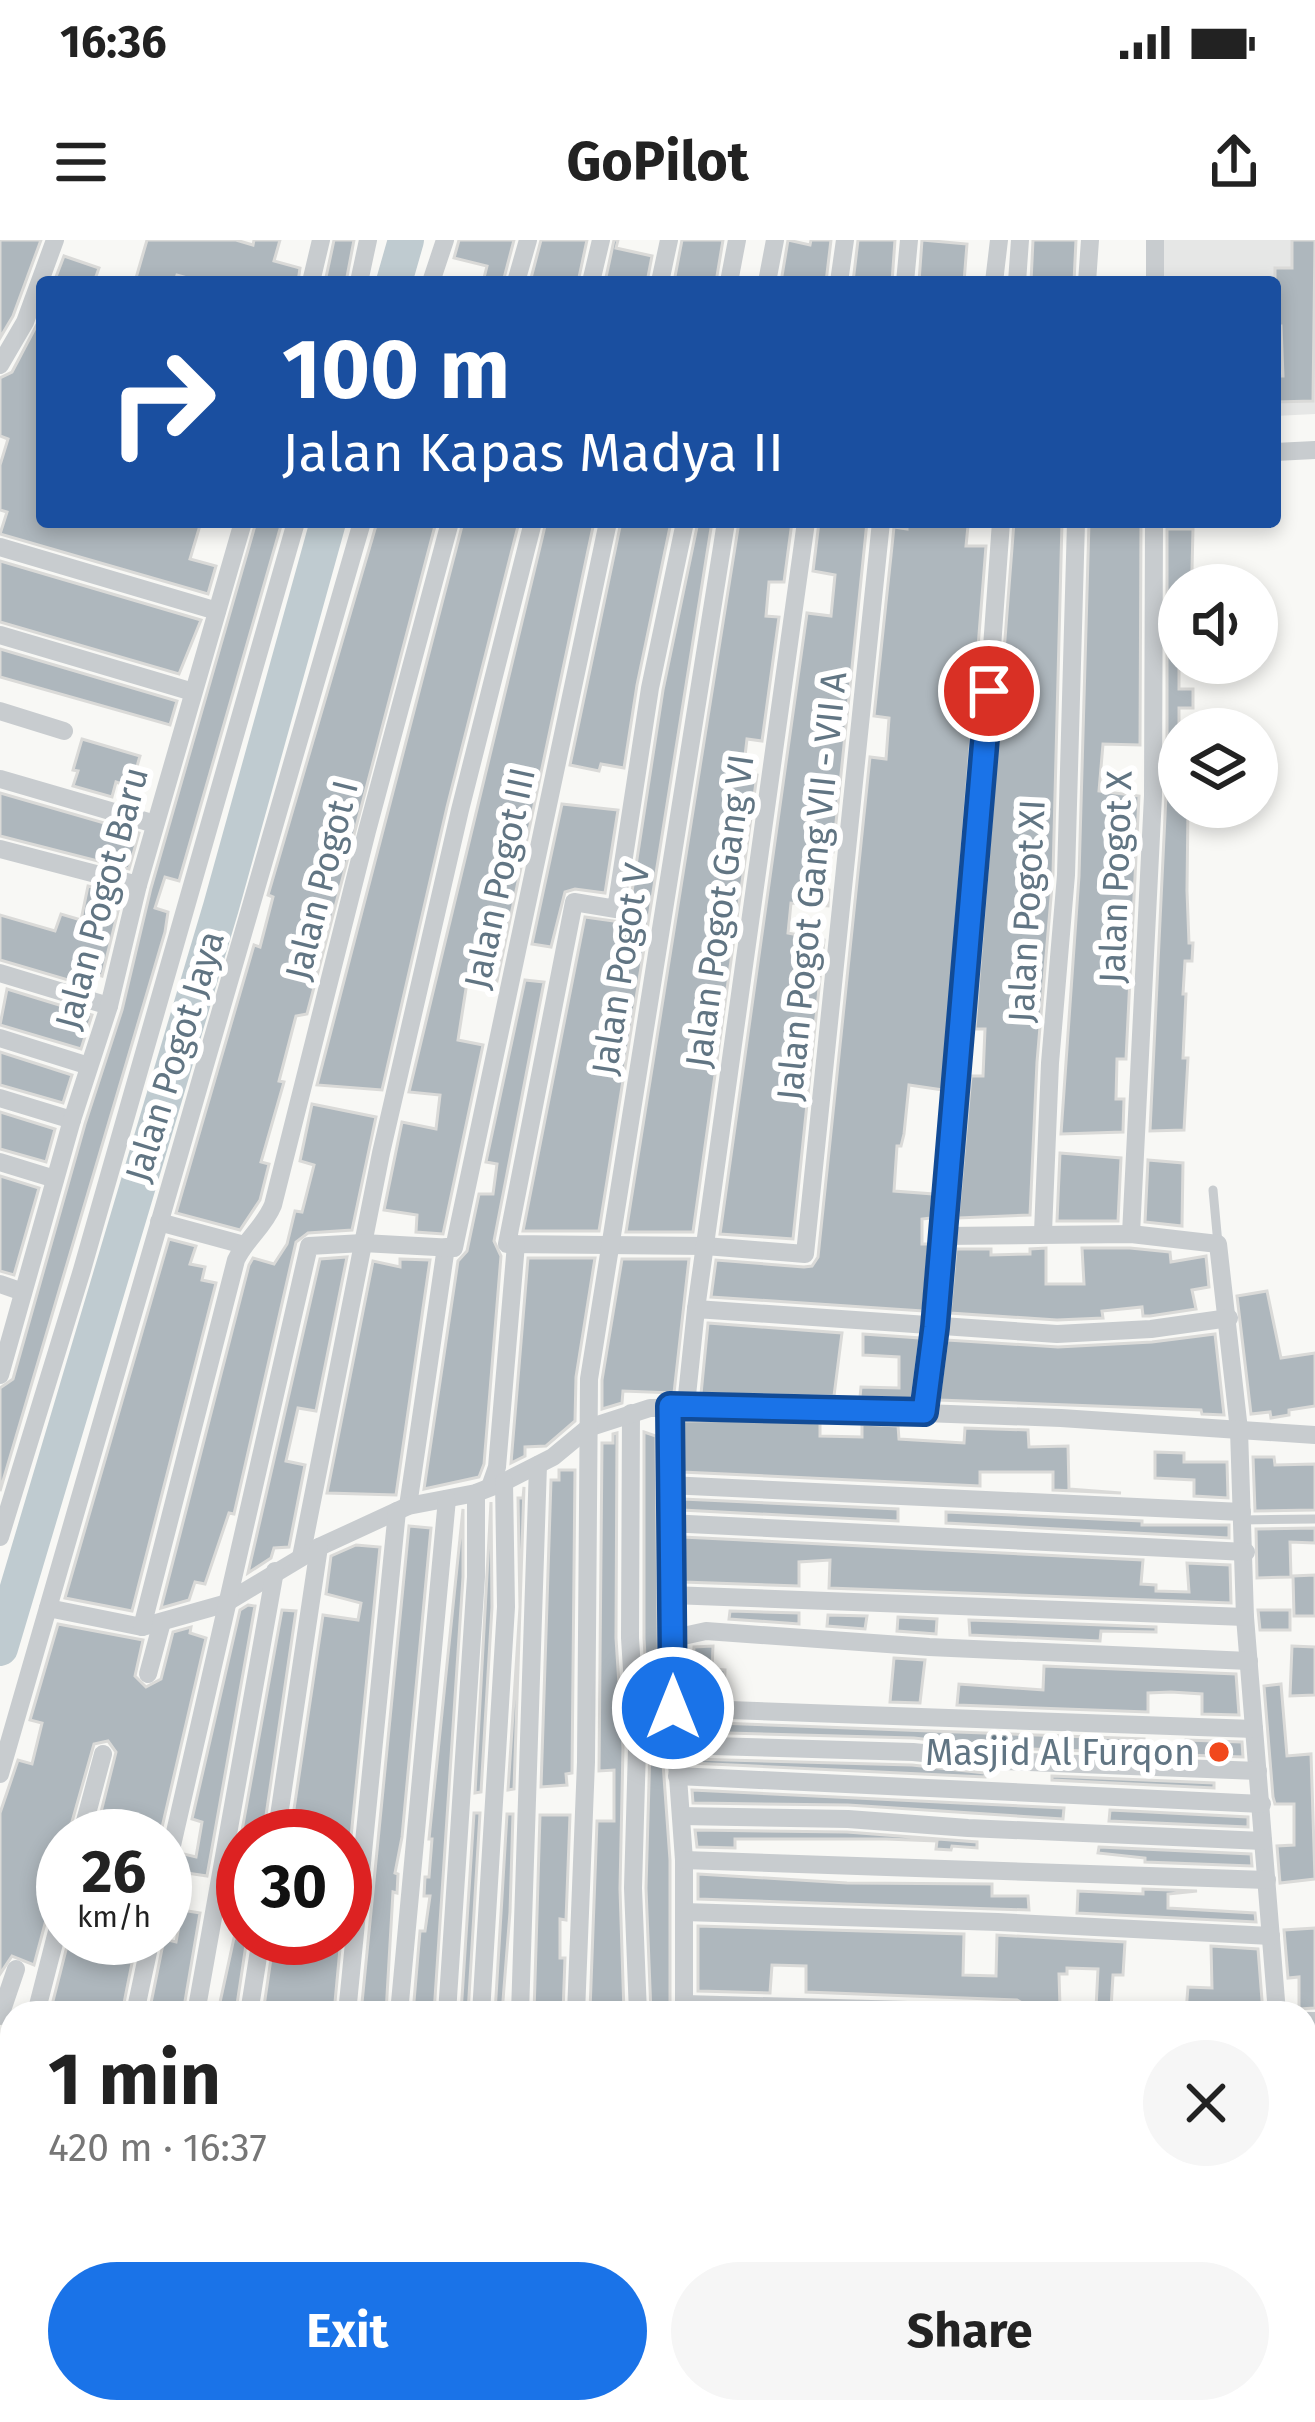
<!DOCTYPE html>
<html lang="en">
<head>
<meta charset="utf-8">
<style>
  body { margin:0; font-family:"Fira Sans",sans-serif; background:#f6f6f6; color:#222; height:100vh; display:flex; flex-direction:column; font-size:45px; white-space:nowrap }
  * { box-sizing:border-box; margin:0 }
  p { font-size:39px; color:#767676 }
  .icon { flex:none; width:66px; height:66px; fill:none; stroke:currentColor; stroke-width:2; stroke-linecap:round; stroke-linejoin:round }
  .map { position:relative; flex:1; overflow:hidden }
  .side { position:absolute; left:0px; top:1761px; width:1317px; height:423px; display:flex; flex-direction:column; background:#fff; border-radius:36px 36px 0 0; box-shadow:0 6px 18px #0003 }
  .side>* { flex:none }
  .banner { position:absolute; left:36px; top:36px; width:1245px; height:252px; border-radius:12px; box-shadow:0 6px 18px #0003; background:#1a4fa0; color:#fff; overflow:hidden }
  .controls { position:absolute; left:1158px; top:324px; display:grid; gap:24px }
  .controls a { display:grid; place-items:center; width:120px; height:120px; border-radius:50%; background:#fff; box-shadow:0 6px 18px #0003; font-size:60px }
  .speed { position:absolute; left:36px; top:1569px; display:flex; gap:24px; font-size:60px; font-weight:700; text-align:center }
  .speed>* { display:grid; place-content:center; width:156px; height:156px; border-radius:50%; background:#fff; box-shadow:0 6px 18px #0003; line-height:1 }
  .speed small { font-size:30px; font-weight:400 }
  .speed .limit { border:18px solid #d22; background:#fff; color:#111 }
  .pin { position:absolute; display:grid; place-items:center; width:102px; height:102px; color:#fff; margin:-51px; border:6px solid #fff; border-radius:50%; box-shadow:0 3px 12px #0007 }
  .me { position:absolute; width:132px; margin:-66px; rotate:0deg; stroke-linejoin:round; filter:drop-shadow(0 0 9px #0008) }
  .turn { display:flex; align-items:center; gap:42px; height:252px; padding:0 48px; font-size:54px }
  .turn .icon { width:156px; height:156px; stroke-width:2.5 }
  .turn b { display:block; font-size:84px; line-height:102px }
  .round { display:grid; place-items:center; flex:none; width:126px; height:126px; border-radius:63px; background:#f6f6f6 }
  .headline { display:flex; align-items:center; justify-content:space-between; height:204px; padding:0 48px }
  h1 { font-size:72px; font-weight:700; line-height:90px }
  .action { display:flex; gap:24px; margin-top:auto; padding:24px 48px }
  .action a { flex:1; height:138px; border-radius:72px; background:#1a73e8; color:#fff; font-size:48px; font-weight:700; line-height:138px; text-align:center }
  .action a+a { background:#f6f6f6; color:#222 }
  .status { display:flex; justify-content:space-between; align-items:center; height:84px; padding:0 60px; background:#fff; direction:ltr }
  .status svg { height:33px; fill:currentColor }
  header { display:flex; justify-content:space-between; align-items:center; height:156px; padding:0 48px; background:#fff; font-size:54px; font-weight:700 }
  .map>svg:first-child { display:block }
</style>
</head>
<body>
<div class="status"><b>16:36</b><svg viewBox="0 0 49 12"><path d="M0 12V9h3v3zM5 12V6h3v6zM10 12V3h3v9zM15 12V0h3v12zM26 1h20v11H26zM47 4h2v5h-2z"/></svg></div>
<header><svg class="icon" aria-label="menu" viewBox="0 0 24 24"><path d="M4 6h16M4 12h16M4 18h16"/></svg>GoPilot<svg class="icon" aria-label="share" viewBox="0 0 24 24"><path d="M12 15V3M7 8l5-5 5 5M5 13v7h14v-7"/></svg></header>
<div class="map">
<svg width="1315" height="2182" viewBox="0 0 1315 2182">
  <rect width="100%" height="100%" fill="#f8f8f5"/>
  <polygon fill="#e6e7e6" points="1157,0 1315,0 1315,174 1275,176 1275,42 1157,42"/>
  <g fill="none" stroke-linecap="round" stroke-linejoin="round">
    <g stroke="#bfcbd0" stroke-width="36">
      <polyline points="394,42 406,0"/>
      <polyline points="0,1408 221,667 328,282"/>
    </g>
  </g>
  <g fill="#aeb7bd" stroke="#dadad8" stroke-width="3">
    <polygon points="0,0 41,0 13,76 0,98"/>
    <polygon points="147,0 236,0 253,5 254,0 280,0 274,21 300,28 298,42 202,42 177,35 175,42 148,42 136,38"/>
    <polygon points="334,0 354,0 346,42 325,42"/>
    <polygon points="459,0 514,0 503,42 483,42 487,26 454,18"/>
    <polygon points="541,0 587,0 578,42 530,42"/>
    <polygon points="614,0 618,0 616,8 652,16 647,42 605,42"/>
    <polygon points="682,0 723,0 716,42 674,42"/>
    <polygon points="788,0 810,5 811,0 831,0 826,42 781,42"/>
    <polygon points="858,0 895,0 892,42 853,42"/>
    <polygon points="922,0 967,4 964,42 919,42"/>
    <polygon points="1033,0 1076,0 1074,42 1031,42"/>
    <polygon points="1292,0 1315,0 1313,161 1275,162 1275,136 1283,136 1281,86 1275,86 1275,28 1292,28"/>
    <polygon points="64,16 99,28 94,42 54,42"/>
    <polygon points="42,75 42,282 201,282 190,319 216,326 208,354 0,294 7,272 0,270 0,225 8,199 0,196 0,138 12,132"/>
    <polygon points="256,282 282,282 179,641 165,637 155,668 168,672 165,692 0,1251 0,1148 13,1139 85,884 122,770 151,648"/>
    <polygon points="377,282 436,282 307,774 296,776 279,841 284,842 261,922 269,924 260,960 240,990 176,973 254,705 260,707 273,657 268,655"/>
    <polygon points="463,282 519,282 447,567 382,850 317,845"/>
    <polygon points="546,282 594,282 497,741 468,736 458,800 483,805 443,994 416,992 417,975 384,970 402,882 436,889 440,855 409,852"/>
    <polygon points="621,282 671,282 637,445 624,528 601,524 599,531 570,525"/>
    <polygon points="698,282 712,282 599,991 523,991 585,677 620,682 629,671 663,450"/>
    <polygon points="739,282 792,282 784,342 769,342 766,376 779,377 762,501 747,499 743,533 757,535 693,992 626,992"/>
    <polygon points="819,282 853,285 867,282 833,612 816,610 812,648 829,650 828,666 791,663 788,693 824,700 793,999 720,994 807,373 831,376 835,335 813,331"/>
    <polygon points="907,282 968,286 966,306 986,306 943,850 909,845 904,894 901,906 897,906 894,951 933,954 931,978 922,979 922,1004 929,1004 923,1071 711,1057 716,1020 804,1027 812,1026 818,1017 870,517 886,519 889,478 874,476 894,287 907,289"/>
    <polygon points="1014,282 1062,282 1053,634 1037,822 1030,975 958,978 971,836 983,836 985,789 975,789"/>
    <polygon points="1089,282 1141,282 1140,505 1103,504 1099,551 1139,556 1126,819 1117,819 1116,859 1124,859 1123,892 1061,894 1079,636"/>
    <polygon points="1167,289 1193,289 1192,330 1224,332 1224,345 1179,345 1179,449 1193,449 1193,468 1179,468 1179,525 1167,525"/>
    <polygon points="0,321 201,380 179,434 0,382"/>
    <polygon points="0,409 177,461 170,485 0,437"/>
    <polygon points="82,499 140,516 131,547 116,542 112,557 73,546 78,531 73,530"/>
    <polygon points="0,553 139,593 129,629 0,596"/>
    <polygon points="1166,555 1179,555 1179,567 1188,567 1187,651 1189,703 1193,703 1192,721 1185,721 1183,754 1186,754 1183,818 1188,818 1184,890 1150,891"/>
    <polygon points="562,564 618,570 605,653 575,649 565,652 551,707 532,704"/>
    <polygon points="88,646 122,655 102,736 89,732 85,745 0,720 0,675 55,691 61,674 81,680"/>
    <polygon points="525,740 544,742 494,1001 501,1016 484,1224 479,1237 424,1249 458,1021 467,1011 479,954 493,954 497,924 486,922"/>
    <polygon points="7,749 92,775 81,809 0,785"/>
    <polygon points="0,812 72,835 63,863 0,845"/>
    <polygon points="312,864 376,877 352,990 308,993 296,1002 234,1274 229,1273 205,1344 195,1342 189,1360 161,1368 249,1025 253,1018 274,1024 287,1004 295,971 302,972 314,925 300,921"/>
    <polygon points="0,872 55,889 46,922 0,909"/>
    <polygon points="1060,913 1121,918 1118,981 1057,981"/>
    <polygon points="1148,920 1183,923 1182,986 1145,982"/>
    <polygon points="0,936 39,948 14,1035 0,1031"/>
    <polygon points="169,999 196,1006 190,1024 205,1027 202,1040 216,1043 132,1371 65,1358"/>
    <polygon points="1046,1008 1046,1044 1084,1044 1082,1008 1130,1008 1170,1012 1171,1022 1206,1016 1209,1047 1192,1050 1196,1069 1150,1076 1143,1076 1142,1067 1102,1071 1103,1078 1057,1080 950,1073 956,1009 991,1009 991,1015 1030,1014 1030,1009"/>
    <polygon points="347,1017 316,1171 298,1168 286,1221 305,1225 289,1307 274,1308 271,1318 248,1333 320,1019"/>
    <polygon points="528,1018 595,1018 576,1137 575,1181 546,1206 525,1207 525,1216 511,1223"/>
    <polygon points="400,1019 430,1020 396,1255 327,1253 373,1021 400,1027"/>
    <polygon points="622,1019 689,1019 674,1153 623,1151 622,1163 602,1169 602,1140"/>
    <polygon points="1267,1051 1281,1118 1315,1113 1315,1166 1289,1170 1289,1175 1271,1178 1270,1172 1251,1174 1237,1056"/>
    <polygon points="708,1083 842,1093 834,1156 701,1154"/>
    <polygon points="863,1094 920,1098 912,1159 860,1157 861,1147 899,1148 899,1117 863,1115"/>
    <polygon points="1215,1094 1224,1175 1202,1174 1201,1170 939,1160 947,1100 1058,1107 1152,1102"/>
    <polygon points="759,1180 820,1183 820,1196 862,1197 862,1184 898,1186 899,1199 964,1203 965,1188 1028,1190 1029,1207 1068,1206 1069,1249 1121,1253 1053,1250 1053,1232 980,1232 980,1246 682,1232 683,1181"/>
    <polygon points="644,1192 656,1196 659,1468 670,1620 670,1773 651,1773 646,1648 650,1507 644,1398"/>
    <polygon points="617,1193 616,1398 623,1508 620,1649 624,1773 614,1773 614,1767 590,1771 597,1581 614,1581 614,1530 599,1531 602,1203 613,1203 613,1194"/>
    <polygon points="1155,1212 1184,1213 1184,1222 1227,1222 1228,1258 1194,1256 1194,1240 1155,1238"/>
    <polygon points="1253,1217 1274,1217 1275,1225 1315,1224 1315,1270 1255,1271"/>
    <polygon points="559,1230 575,1230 572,1533 566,1534 567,1545 541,1547 551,1240 559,1240"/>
    <polygon points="524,1247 514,1549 508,1550 520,1367 518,1258 523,1258"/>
    <polygon points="682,1259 898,1269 898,1281 682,1270"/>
    <polygon points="491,1262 492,1367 481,1552 475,1553"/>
    <polygon points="463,1269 463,1337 434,1773 413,1773 420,1691 425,1691 430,1656 424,1656 425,1637 429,1637 432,1599 429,1599"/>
    <polygon points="946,1272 1142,1281 1142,1285 1229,1285 1229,1298 946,1283"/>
    <polygon points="409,1286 431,1288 402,1597 395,1633 398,1634 397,1653 393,1652 386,1773 361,1773"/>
    <polygon points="1315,1288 1315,1303 1290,1302 1291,1337 1257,1338 1256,1289"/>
    <polygon points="682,1297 1143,1320 1141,1344 1156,1345 1156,1351 1189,1352 1187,1323 1230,1325 1231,1363 829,1348 830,1320 799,1322 799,1346 683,1342"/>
    <polygon points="356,1305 380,1307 345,1657 345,1596 290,1596 323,1375 358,1380 361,1363 326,1354 331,1316"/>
    <polygon points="1315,1335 1315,1376 1294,1376 1293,1336"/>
    <polygon points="248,1365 255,1366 207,1636 180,1632 184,1614 196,1617 202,1582 192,1579 240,1370"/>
    <polygon points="282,1370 296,1371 263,1596 243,1596 243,1642 233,1640"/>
    <polygon points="1258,1370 1290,1370 1290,1390 1260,1390"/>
    <polygon points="730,1371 799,1373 799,1384 729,1379"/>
    <polygon points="828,1375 867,1376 865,1389 827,1386"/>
    <polygon points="898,1377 937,1379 936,1394 897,1391"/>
    <polygon points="969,1380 1156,1387 1156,1392 1101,1391 1100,1401 970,1395"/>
    <polygon points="58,1384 143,1400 135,1436 146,1447 161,1439 173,1392 191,1387 190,1393 206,1398 160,1596 95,1596 116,1512 108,1501 94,1504 68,1596 63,1596 63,1655 50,1665 34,1725 12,1716 0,1734 0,1573 18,1520 32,1524 42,1483 30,1480"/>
    <polygon points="713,1406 712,1429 725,1430 724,1456 692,1455 694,1407"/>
    <polygon points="1292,1406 1315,1407 1315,1455 1290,1456"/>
    <polygon points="894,1418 925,1420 920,1463 890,1462"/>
    <polygon points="1044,1426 1236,1434 1239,1475 1202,1474 1202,1454 1171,1452 1148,1453 1148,1472 957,1465 959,1444 1043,1450"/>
    <polygon points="1281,1444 1287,1516 1311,1514 1315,1639 1280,1643 1277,1606 1294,1605 1294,1564 1275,1564 1273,1557 1264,1446"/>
    <polygon points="691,1482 1144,1499 1143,1513 1005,1508 914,1498 691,1492"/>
    <polygon points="1186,1500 1242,1502 1243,1517 1185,1515"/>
    <polygon points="690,1519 912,1525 985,1533 985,1537 691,1523"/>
    <polygon points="1052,1536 1214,1543 1214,1548 1052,1540"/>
    <polygon points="692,1550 1064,1568 1063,1579 848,1565 693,1563"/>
    <polygon points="1110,1570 1248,1577 1248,1587 1109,1581"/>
    <polygon points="474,1573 480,1573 468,1773 461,1773"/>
    <polygon points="507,1574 513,1574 510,1672 502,1773 495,1773"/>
    <polygon points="540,1575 570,1575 566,1680 560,1679 560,1718 565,1718 563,1773 534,1773"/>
    <polygon points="695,1590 847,1592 977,1602 977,1608 952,1606 951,1610 936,1609 937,1601 886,1599 735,1599 735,1608 697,1607"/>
    <polygon points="1099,1607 1251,1614 1252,1626 1145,1622 1145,1618 1098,1613"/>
    <polygon points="698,1634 847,1643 992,1644 992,1656 1028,1656 1029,1670 698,1659"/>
    <polygon points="1143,1649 1197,1651 1168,1654 1168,1668 1255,1673 1256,1682 1077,1673 1078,1651 1143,1654"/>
    <polygon points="182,1670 200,1673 183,1773 149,1773 164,1699 176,1702"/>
    <polygon points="698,1686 964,1694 963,1735 996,1736 997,1695 1125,1702 1123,1735 1113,1735 1111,1769 1096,1768 1098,1729 1067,1728 1067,1734 1059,1734 1060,1767 1029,1767 1017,1760 806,1752 806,1726 772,1725 770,1753 698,1751"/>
    <polygon points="1315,1688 1315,1768 1299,1769 1299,1737 1288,1738 1284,1690"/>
    <polygon points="133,1698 137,1698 122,1773 93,1773 56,1764 54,1773 50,1773 67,1706 91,1712 93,1703 131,1710"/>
    <polygon points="234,1698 247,1698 236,1771 219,1767"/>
    <polygon points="274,1698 341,1698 334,1773 263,1773"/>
    <polygon points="1211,1706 1258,1709 1263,1773 1186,1772 1188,1747 1212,1748"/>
  </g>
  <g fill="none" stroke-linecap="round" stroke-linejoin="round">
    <g stroke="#c8cccf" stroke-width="9">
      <polyline points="1213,950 1218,1004"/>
      <polyline points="1242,1280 1315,1279"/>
      <polyline points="592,2172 592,2182"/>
    </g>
    <g stroke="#c8cccf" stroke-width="18">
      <polyline points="311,42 321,0"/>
      <polyline points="359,42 368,0"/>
      <polyline points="431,42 445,0"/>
      <polyline points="516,42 528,0"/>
      <polyline points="591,42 601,0"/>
      <polyline points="660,42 669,0"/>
      <polyline points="729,42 737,0"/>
      <polyline points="767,42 775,0"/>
      <polyline points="839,42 845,0"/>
      <polyline points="905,42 909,0"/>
      <polyline points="994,42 999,0"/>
      <polyline points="1017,42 1020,0"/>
      <polyline points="1087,42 1090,0"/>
      <polyline points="1155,42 1155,0"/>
      <polyline points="0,125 25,82 55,0"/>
      <polyline points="1275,212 1315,210"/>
      <polyline points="685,282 650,448 616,669 574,662 507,1004 705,1006 805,1014 881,282"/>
      <polyline points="0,307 217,371"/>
      <polyline points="0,395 193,452"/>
      <polyline points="0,471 64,491"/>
      <polyline points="0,539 155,584"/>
      <polyline points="0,609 138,645"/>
      <polyline points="0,733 109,766"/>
      <polyline points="0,798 89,826"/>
      <polyline points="0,858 72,880"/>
      <polyline points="0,922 55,939"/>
      <polyline points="159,982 244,1005"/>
      <polyline points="1043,992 1050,823 1066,635 1076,282"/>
      <polyline points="1131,994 1153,556 1154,282"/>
      <polyline points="943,996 1131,994 1218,1004 1239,1190 1245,1377 1277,1773"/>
      <polyline points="0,1044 23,1052"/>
      <polyline points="696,1069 806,282"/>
      <polyline points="0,1135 72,880 109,766 138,645 243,282"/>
      <polyline points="686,1165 696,1069 1057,1094 1151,1089 1229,1078"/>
      <polyline points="670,1166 668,1283 673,1468 684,1620 684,1773"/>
      <polyline points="924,1172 935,1087 976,630 1001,282"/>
      <polyline points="631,1173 630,1398 637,1508 633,1648 638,1773"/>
      <polyline points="668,1245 1242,1272"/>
      <polyline points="490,1247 497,1227 516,1004"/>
      <polyline points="408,1266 446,1007"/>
      <polyline points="668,1283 1246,1312"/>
      <polyline points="0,1297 82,1030 296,282"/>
      <polyline points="301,1317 381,913 460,570 533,282"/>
      <polyline points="671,1355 1245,1377"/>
      <polyline points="48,1368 142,1387 224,1364 319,1307 408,1266 476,1253 504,1242 553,1217 588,1188 650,1168 759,1167 1061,1178 1315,1195"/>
      <path d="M142 1387 236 1020C246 999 264 987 273 965L367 591 450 282"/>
      <polyline points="674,1398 706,1391 929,1407 1249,1421"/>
      <polyline points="148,1434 162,1382"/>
      <polyline points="673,1468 1254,1489"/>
      <polyline points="678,1505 913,1512 1004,1521 1258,1531"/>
      <polyline points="0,1534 362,282"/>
      <polyline points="677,1536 1262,1564"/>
      <polyline points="681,1576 848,1579 968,1588 1263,1601"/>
      <polyline points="81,1596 103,1514"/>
      <polyline points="276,1596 319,1307"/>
      <polyline points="684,1620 1267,1640"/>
      <polyline points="165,1636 309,1006 363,1003 454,1008 608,282"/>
      <polyline points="684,1672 998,1682 1271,1696"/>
      <polyline points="685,1764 1017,1773"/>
      <polyline points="36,1773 63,1668"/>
      <polyline points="135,1773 151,1698"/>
      <polyline points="196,1773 275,1331"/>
      <polyline points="249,1773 261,1698"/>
      <polyline points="347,1773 397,1271"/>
      <polyline points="399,1773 447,1259"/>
      <polyline points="447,1773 476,1337 476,1253"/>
      <polyline points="481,1773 506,1367 504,1242"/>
      <polyline points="520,1773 538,1225"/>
      <polyline points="576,1773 586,1522 589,1139 726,282"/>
      <polyline points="0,1776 16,1729"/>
      <polyline points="1305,1781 1315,1781"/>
      <polyline points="0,1915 12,1868"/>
      <polyline points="641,2172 641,2182"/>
      <polyline points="1304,2172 1305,2182"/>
      <polyline points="690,2176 1062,2182"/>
      <polyline points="50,2182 52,2172"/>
      <polyline points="128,2182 129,2172"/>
      <polyline points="185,2182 187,2172"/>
      <polyline points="236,2182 237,2172"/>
      <polyline points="303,2182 304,2172"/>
      <polyline points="367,2182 367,2172"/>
      <polyline points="415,2182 416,2172"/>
      <polyline points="462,2182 463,2172"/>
      <polyline points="497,2182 498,2172"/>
      <polyline points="559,2182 560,2172"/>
    </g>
  </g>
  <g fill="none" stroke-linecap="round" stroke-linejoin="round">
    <g stroke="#114b97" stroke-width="30">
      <polyline id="route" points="673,1468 670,1166 924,1172 935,1087 989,451"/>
    </g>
    <use href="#route" stroke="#1a73e8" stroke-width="21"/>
  </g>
  <circle fill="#f1481c" stroke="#fff" stroke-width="4.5" cx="1219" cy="1512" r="12"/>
  <g text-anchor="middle" stroke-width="12" stroke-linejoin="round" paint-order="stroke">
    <g font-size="36" fill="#617583" stroke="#fff">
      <text transform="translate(1115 637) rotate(-88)" y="13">Jalan Pogot X</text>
      <text transform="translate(499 638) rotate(-78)" y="13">Jalan Pogot III</text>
      <text transform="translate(321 640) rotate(-76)" y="13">Jalan Pogot I</text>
      <text transform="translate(811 646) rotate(-84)" y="13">Jalan Pogot Gang VII - VII A</text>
      <text transform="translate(101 658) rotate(-75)" y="13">Jalan Pogot Baru</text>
      <text transform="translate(719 671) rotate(-82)" y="13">Jalan Pogot Gang VI</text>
      <text transform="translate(1026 671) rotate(-87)" y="13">Jalan Pogot XI</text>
      <text transform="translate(620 729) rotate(-81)" y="13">Jalan Pogot V</text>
      <text transform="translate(174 816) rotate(-73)" y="13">Jalan Pogot Jaya</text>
    </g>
    <g font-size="36" fill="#617583" stroke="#fff" text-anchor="end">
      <text x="1195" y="1525">Masjid Al Furqon</text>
    </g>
  </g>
</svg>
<div class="controls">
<a><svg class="icon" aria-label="sound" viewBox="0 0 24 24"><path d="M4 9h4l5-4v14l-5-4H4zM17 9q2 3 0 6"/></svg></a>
<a><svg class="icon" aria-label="layers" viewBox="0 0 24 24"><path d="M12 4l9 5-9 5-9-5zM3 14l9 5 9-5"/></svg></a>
</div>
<div class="speed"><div>26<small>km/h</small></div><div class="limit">30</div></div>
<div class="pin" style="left:989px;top:451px;background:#d93025"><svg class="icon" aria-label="arrive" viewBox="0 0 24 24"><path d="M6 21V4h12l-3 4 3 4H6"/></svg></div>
<svg class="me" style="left:673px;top:1468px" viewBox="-20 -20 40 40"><circle r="17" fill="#1a73e8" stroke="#fff" stroke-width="3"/><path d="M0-11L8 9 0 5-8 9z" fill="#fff"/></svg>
<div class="banner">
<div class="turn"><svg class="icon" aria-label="right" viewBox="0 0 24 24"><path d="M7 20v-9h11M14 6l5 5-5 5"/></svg><div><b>100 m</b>Jalan Kapas Madya II</div></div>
</div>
<section class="side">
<div class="headline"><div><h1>1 min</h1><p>420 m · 16:37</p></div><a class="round"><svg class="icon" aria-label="close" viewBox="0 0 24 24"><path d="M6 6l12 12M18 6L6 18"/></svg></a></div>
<div class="action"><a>Exit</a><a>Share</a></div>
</section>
</div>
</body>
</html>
